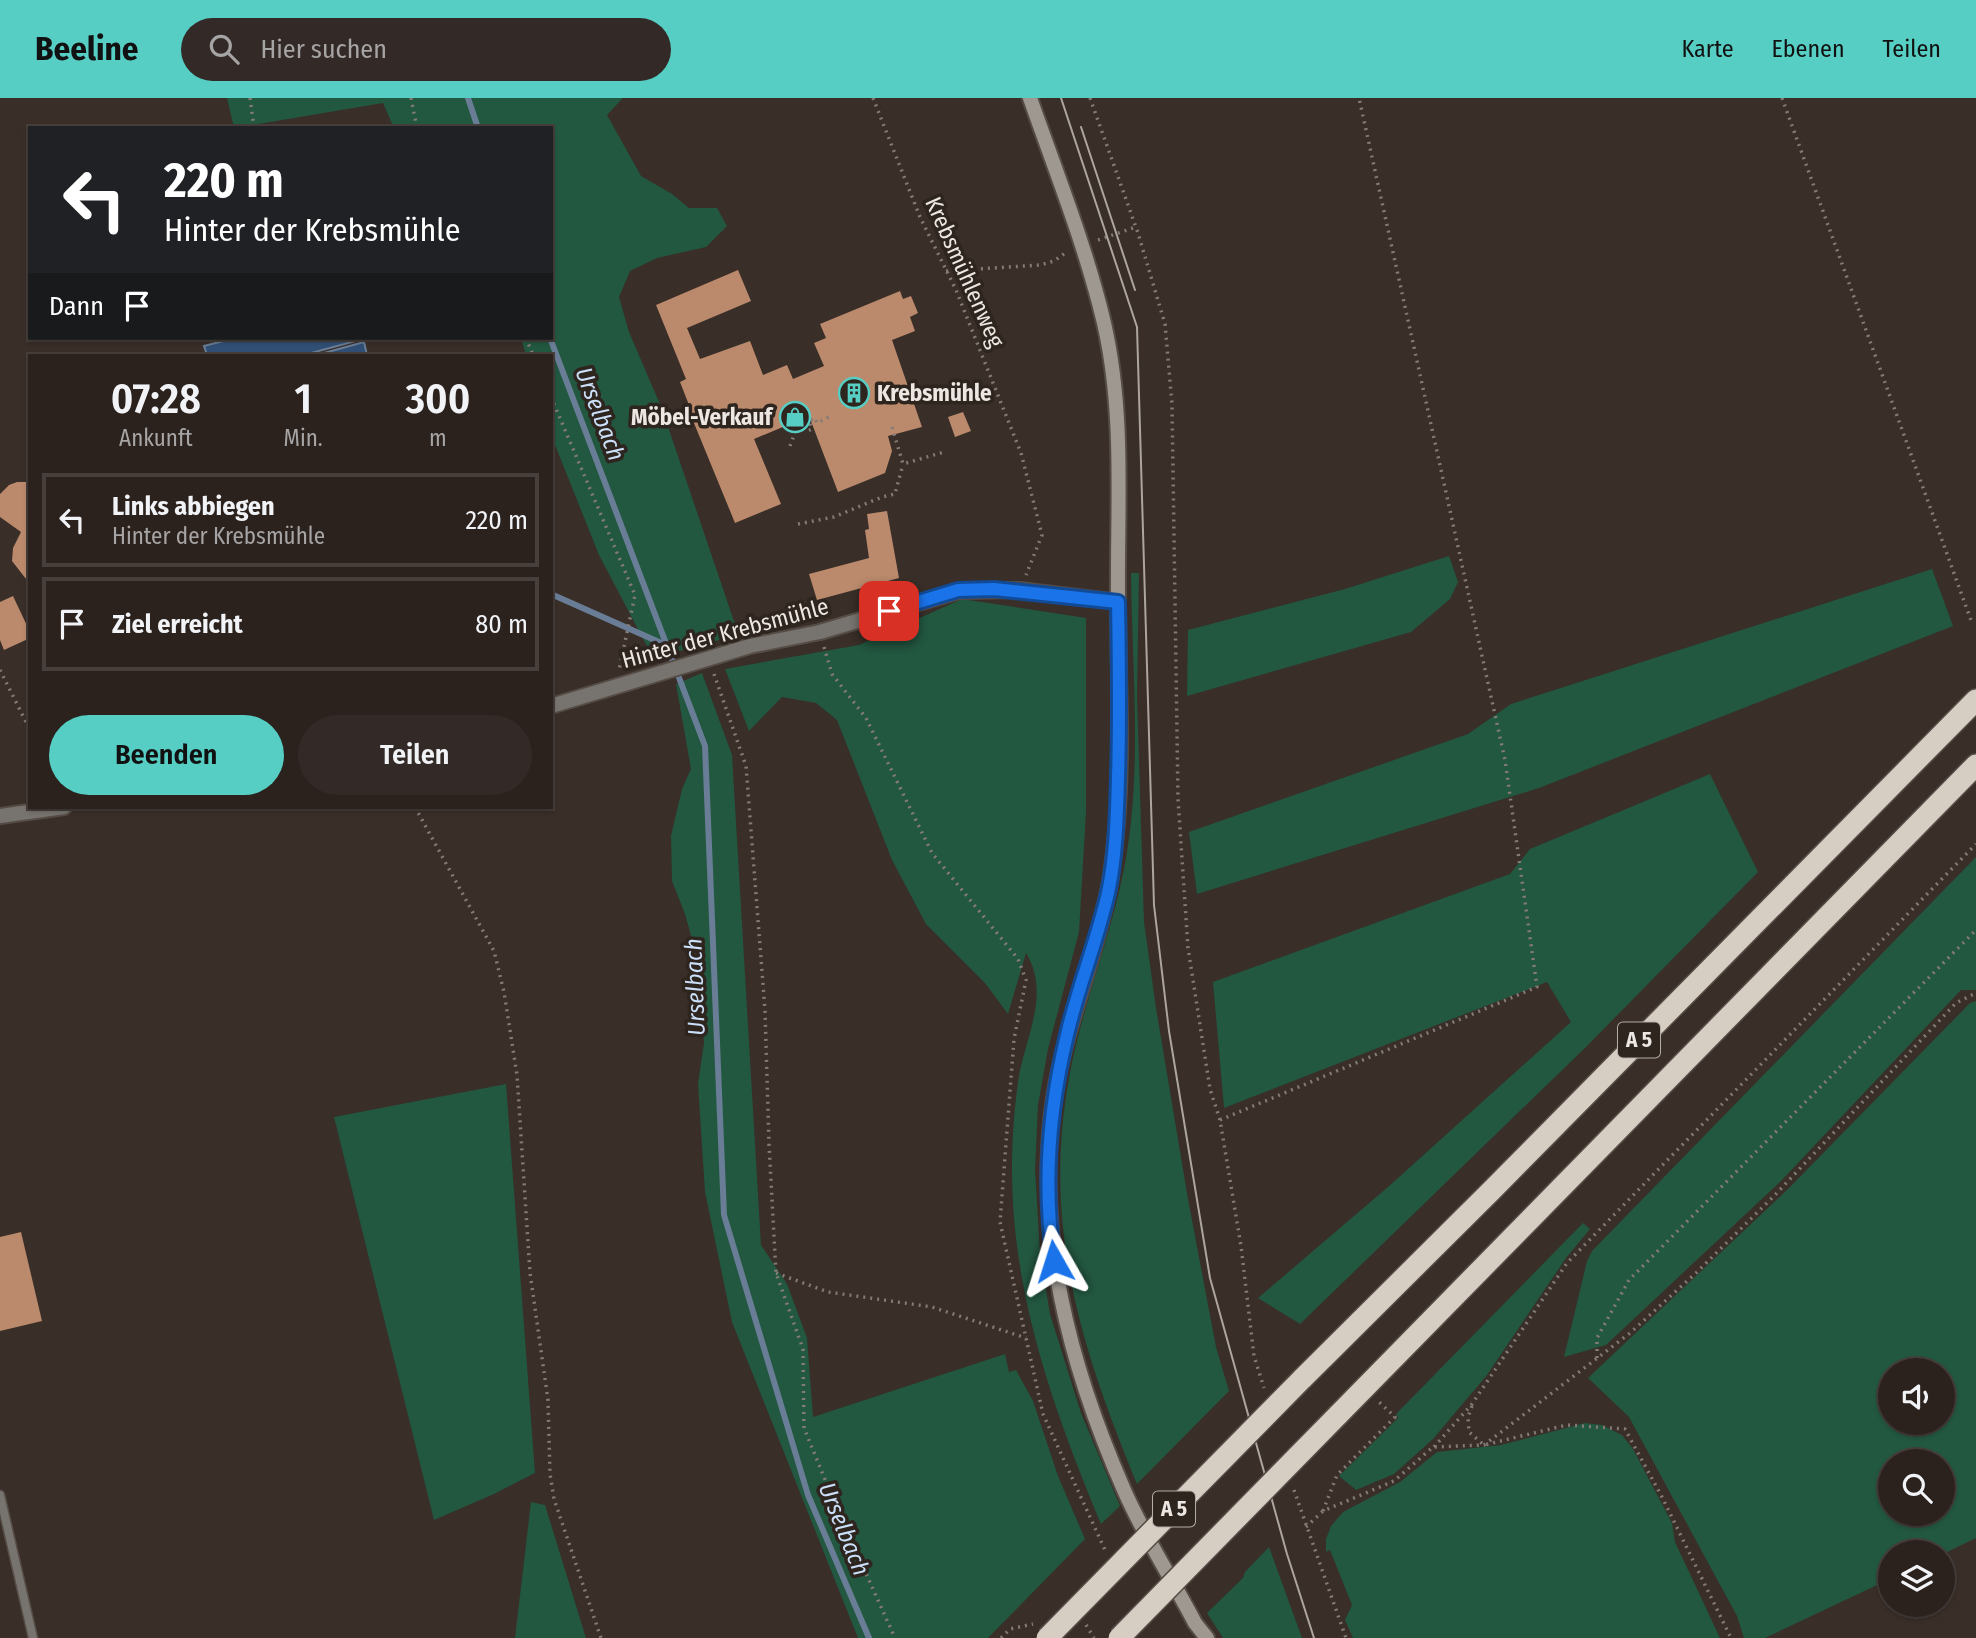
<!DOCTYPE html>
<html lang="de">
<head>
<meta charset="utf-8">
<style>
  body { margin:0; font-family:"Fira Sans Condensed",sans-serif; background:#332a27; color:#f1f3f6; height:100vh; display:flex; flex-direction:column; font-size:26px; white-space:nowrap }
  * { box-sizing:border-box; margin:0 }
  p { font-size:23px; color:#a6a4a4 }
  .icon { flex:none; width:38px; height:38px; fill:none; stroke:currentColor; stroke-width:2; stroke-linecap:round; stroke-linejoin:round }
  .map { position:relative; flex:1; overflow:hidden }
  .drawer { position:absolute; left:28px; top:256px; width:525px; height:455px; display:flex; flex-direction:column; background:#2b221e; border-radius:0px; box-shadow:0 2px 5px #0004,0 0 0 2px #473f3c }
  .drawer>* { flex:none }
  .hud { position:absolute; left:28px; top:28px; width:525px; height:214px; border-radius:0px; box-shadow:0 2px 5px #0004,0 0 0 2px #473f3c; background:#202124; color:#fff; overflow:hidden }
  .tools { position:absolute; left:1878px; top:1260px; display:grid; gap:14px }
  .tools a { display:grid; place-items:center; width:77px; height:77px; border-radius:50%; background:#2b221e; box-shadow:0 2px 5px #0004,0 0 0 2px #473f3c; font-size:35px }
  .pin { position:absolute; display:grid; place-items:center; width:60px; height:60px; color:#fff; margin:-30px; border-radius:14px; box-shadow:0 4px 10px #0006 }
  .me { position:absolute; width:77px; margin:-38px; rotate:354deg; stroke-linejoin:round; filter:drop-shadow(0 0 5px #0008) }
  .turn { display:flex; align-items:center; gap:24px; height:147px; padding:0 21px; font-size:32px }
  .turn .icon { width:91px; height:91px; stroke-width:2.5 }
  .turn b { display:block; font-size:49px; line-height:60px }
  .then { display:flex; align-items:center; height:66px; padding:0 21px; background:#0003; gap:14px; font-size:26px }
  .eta { display:flex; justify-content:space-evenly; align-items:center; height:119px; text-align:center }
  .eta b { font-size:42px; font-weight:600; line-height:49px }
  .cta { display:flex; gap:14px; margin-top:auto; padding:14px 21px }
  .cta a { flex:1; height:80px; border-radius:42px; background:#56cec4; color:#111; font-size:28px; font-weight:600; line-height:80px; text-align:center }
  .cta a+a { background:#332a27; color:#f1f3f6 }
  ul { padding:0; list-style:none }
  li { display:flex; align-items:center; gap:21px; height:94px; margin:0 14px 10px; padding:0 7px; border:4px solid #473f3c; border-radius:0px }
  li div { flex:1 }
  li b { display:block; font-size:26px }
  li em { font-style:normal }
  header { display:flex; align-items:center; gap:42px; box-sizing:border-box; height:98px; padding:0 35px; background:#56cec4; color:#111 }
  header strong { font-size:33px }
  nav { display:flex; gap:38px; margin-inline-start:auto; font-size:24px }
  .search { width:490px; height:63px; background:#332a27; display:flex; align-items:center; gap:18px; box-sizing:border-box; padding:0 24px; border-radius:38px; color:#a6a4a4; font-size:26px }
  .map>svg:first-child { display:block }
</style>
</head>
<body>
<header>
<strong>Beeline</strong>
<div class="search"><svg class="icon" aria-label="search" viewBox="0 0 24 24"><circle cx="10" cy="10" r="6"/><path d="M15 15l6 6"/></svg>Hier suchen</div>
<nav><a>Karte</a><a>Ebenen</a><a>Teilen</a></nav>
</header>
<div class="map">
<svg width="1976" height="1540" viewBox="0 0 1976 1540">
  <rect width="100%" height="100%" fill="#392e28"/>
  <g fill="#225740" fill-rule="evenodd">
    <polygon points="227,0 623,0 607,17 641,78 672,96 689,110 717,110 727,128 706,149 657,160 630,173 619,199 629,234 662,311 738,535 700,549 652,558 599,457 551,337 551,257 526,257 521,240 551,240 551,30 394,30 383,5 234,30"/>
    <polygon points="1449,458 1458,484 1450,501 1411,534 1187,598 1188,532 1345,491"/>
    <polygon points="1932,471 1953,528 1539,690 1197,796 1189,734 1468,636 1511,606"/>
    <path d="M1131 475H1139L1137 598 1144 824 1156 910 1188 1101 1216 1249 1229 1293 1137 1386C1081 1249 1042 1130 1069 980 1082 906 1113 835 1126 760 1142 667 1132 570 1131 475Z"/>
    <path d="M962 501 1086 520V714L1079 834 1048 951 1038 1007 1035 1072 1040 1155 1050 1216 1081 1315 1120 1408 1101 1426C1053 1311 1011 1193 1012 1068 1012 1040 1015 999 1020 972 1029 932 1049 893 1026 855L1008 916 985 885 926 826 892 762 837 622 816 605 782 599 749 633 725 571 859 547Z"/>
    <polygon points="702,575 732,657 761,1147 787,1186 807,1240 813,1319 1005,1256 1009,1274 1016,1272 1033,1303 1058,1378 1085,1441 988,1540 858,1540 732,1224 705,1094 698,986 704,945 697,859 685,816 672,783 671,738 682,691 691,671 676,586"/>
    <polygon points="1710,676 1758,774 1586,949 1300,1226 1258,1200 1388,1089 1571,924 1547,884 1224,1010 1213,884 1510,776 1530,751"/>
    <polygon points="1976,759 1976,892 1961,892 1782,1082 1606,1247 1564,1259 1587,1163 1592,1153"/>
    <path d="M1976 903V1440L1943 1456 1890 1454V1481L1765 1540H1744L1737 1518 1629 1319 1588 1280 1789 1090 1970 905ZM1890 1272H1942V1325H1890ZM1890 1363H1942V1416H1890Z"/>
    <polygon points="506,986 535,1375 494,1396 434,1422 334,1019"/>
    <polygon points="1583,1125 1590,1131 1566,1160 1487,1277 1433,1341 1394,1376 1356,1392 1339,1378 1398,1320 1396,1316"/>
    <polygon points="1585,1325 1602,1327 1622,1337 1633,1351 1672,1425 1675,1444 1720,1540 1353,1540 1345,1522 1352,1507 1330,1452 1326,1454 1326,1441 1331,1428 1343,1414 1400,1384 1437,1354 1501,1347"/>
    <polygon points="531,1404 545,1407 586,1540 515,1540"/>
    <polygon points="1269,1449 1302,1540 1223,1540 1207,1515 1243,1480 1245,1474"/>
  </g>
  <g fill="#314f75" stroke="#697d96" stroke-width="2">
    <polygon points="235,240 362,240 363,241 304,257 207,257 204,248"/>
    <polygon points="364,244 367,257 317,257"/>
  </g>
  <g fill="none" stroke-linecap="round" stroke-linejoin="round">
    <g stroke="#697d96" stroke-width="6">
      <polyline points="468,0 478,30"/>
      <polyline points="550,240 705,648 724,1117 808,1397 869,1540"/>
      <polyline points="551,496 668,548"/>
    </g>
  </g>
  <g fill="#bb8a6c">
    <polygon points="738,172 751,203 687,230 700,261 750,243 763,277 787,267 793,281 824,268 814,245 826,240 820,226 900,193 903,201 911,198 918,215 910,219 915,233 892,242 922,329 888,338 892,353 885,375 838,394 809,318 754,341 781,406 735,425 687,308 689,307 680,284 686,281 656,207"/>
    <polygon points="963,314 971,333 955,339 948,319"/>
    <polygon points="17,384 30,384 30,486 12,463 13,450 21,434 0,419 0,396 9,387"/>
    <polygon points="887,413 899,480 817,502 809,476 869,460 865,432 869,431 867,416"/>
    <polygon points="13,498 30,534 30,540 4,552 0,542 0,504"/>
    <polygon points="21,1134 42,1223 0,1233 0,1139"/>
  </g>
  <g fill="none" stroke-linecap="round" stroke-linejoin="round">
    <g stroke="#564c46" stroke-width="11">
      <polyline id="lane" points="0,1397 33,1540"/>
    </g>
    <g stroke="#564c46" stroke-width="18">
      <g id="street">
        <polyline points="551,608 750,548 820,534 958,493 1020,492 1118,504"/>
        <polyline points="0,718 64,709"/>
      </g>
    </g>
    <g stroke="#564c46" stroke-width="18">
      <path id="secondary" d="M1030 0C1056 74 1086 149 1104 225 1125 316 1117 409 1118 501 1118 575 1123 649 1117 723 1115 746 1113 771 1108 794 1094 864 1065 929 1054 1000 1034 1135 1070 1269 1124 1392 1144 1438 1172 1481 1195 1525L1207 1540"/>
    </g>
    <g stroke="#564c46" stroke-width="24">
      <g id="highway">
        <polyline points="1302,1281 1491,1093 1976,602"/>
        <polyline points="1338,1317 1976,667"/>
      </g>
    </g>
    <g stroke="#847b76" stroke-width="3.5" stroke-dasharray="2 5" stroke-linecap="butt">
      <polyline points="250,0 254,30"/>
      <polyline points="411,0 417,30"/>
      <polyline points="873,0 920,119 956,192 1021,355 1042,437 1026,477"/>
      <polyline points="1090,0 1138,135 1165,226 1172,306 1178,701 1188,850 1210,991 1220,1022 1241,1148 1254,1258 1264,1290"/>
      <polyline points="1782,0 1972,525"/>
      <polyline points="1098,142 1136,129"/>
      <polyline points="946,173 1040,167 1054,163 1068,153"/>
      <polyline points="526,240 533,257"/>
      <polyline points="551,299 635,497 619,572"/>
      <polyline points="892,329 903,366 944,354"/>
      <polyline points="790,348 799,324 803,323 808,333 812,331 809,323 815,320 817,325 832,317"/>
      <polyline points="798,426 834,419 882,399 895,396 903,366"/>
      <polyline points="551,447 552,446"/>
      <polyline points="824,549 832,576 866,620 932,755 1018,861 1026,882 1014,941 1000,1124 1043,1316 1105,1452"/>
      <polyline points="0,572 30,632"/>
      <polyline points="714,576 746,668 765,912 769,1046 776,1175 803,1251 804,1330 837,1411 895,1540"/>
      <polyline points="415,709 494,853 504,894 517,977 530,1175 548,1302 550,1376 554,1401 601,1540"/>
      <polyline points="1220,1022 1537,889 1505,662 1359,0"/>
      <polyline points="776,1175 828,1194 932,1209 1026,1240"/>
      <polyline points="1597,1260 1597,1240 1629,1182 1976,832"/>
      <polyline points="1472,1308 1468,1319 1469,1334 1484,1347 1567,1327 1625,1331 1662,1399 1731,1540"/>
      <polyline points="1434,1349 1472,1306 1567,1165 1976,746"/>
      <polyline points="1294,1392 1346,1540"/>
      <polyline points="1323,1413 1337,1377 1395,1319 1378,1303"/>
      <polyline points="1306,1429 1323,1413 1394,1383 1433,1349 1484,1347 1630,1235 1696,1175 1774,1098 1956,905 1976,895"/>
      <polyline points="1086,1527 1094,1540"/>
      <polyline points="1001,1540 1010,1531 1033,1526"/>
    </g>
    <use href="#lane" stroke="#77736e" stroke-width="8"/>
    <use href="#street" stroke="#77736e" stroke-width="14"/>
    <use href="#secondary" stroke="#9e9891" stroke-width="14"/>
    <use href="#highway" stroke="#d7cec3" stroke-width="21"/>
    <g stroke="#ada5a0" stroke-width="2">
      <polyline points="1061,0 1137,229 1154,807 1169,933 1210,1180 1287,1456 1314,1540"/>
      <polyline points="1081,29 1135,192"/>
    </g>
    <g stroke="#564c46" stroke-width="24" stroke-linecap="butt">
      <g id="highway-bridge">
        <polyline points="1047,1540 1302,1281"/>
        <polyline points="1119,1540 1338,1317"/>
      </g>
    </g>
    <use href="#highway-bridge" stroke="#d7cec3" stroke-width="21"/>
  </g>
  <g fill="none" stroke-linecap="round" stroke-linejoin="round">
    <g stroke="#114b97" stroke-width="18">
      <path id="route" d="M889 513 958 492 994 491 1118 504C1119 563 1120 620 1118 679 1117 717 1116 758 1108 795 1097 843 1078 889 1067 937 1049 1011 1043 1088 1054 1163"/>
    </g>
    <use href="#route" stroke="#1a73e8" stroke-width="12"/>
  </g>
  <defs>
    <g id="building-ring" transform="scale(1.575)"><circle r="9.5" fill="#2e251f" stroke="#56cec4" stroke-width="1.5"/><path d="M-4-6H4V6H1V3H-1V6H-4ZM-2.5-4.3h1.7v1.8h-1.7ZM.8-4.3h1.7v1.8H.8ZM-2.5-1h1.7V.8h-1.7ZM.8-1h1.7V.8H.8Z" fill="#56cec4"/></g>
    <g id="shop-ring" transform="scale(1.575)"><circle r="9.5" fill="#2e251f" stroke="#56cec4" stroke-width="1.5"/><path d="M-5-2.5h2.3a2.7 3.5 0 0 1 5.4 0H5L5.5 6h-11ZM-1.5-2.5h3a1.5 2.3 0 0 0-3 0Z" fill="#56cec4"/></g>
  </defs>
  <g fill-rule="evenodd">
    <use href="#building-ring" x="854" y="295"/>
    <use href="#shop-ring" x="795" y="319"/>
  </g>
  <g text-anchor="middle" stroke-width="7" stroke-linejoin="round" paint-order="stroke">
    <g fill="#2e251f" stroke="#b4ada8" stroke-width="2">
      <rect x="1618" y="924.5" width="42" height="35" rx="5"/>
      <rect x="1153" y="1393.5" width="42" height="35" rx="5"/>
    </g>
    <g font-size="21" font-weight="bold" fill="#ede7e3">
      <text x="1639" y="949">A 5</text>
      <text x="1174" y="1418">A 5</text>
    </g>
    <g font-size="23" fill="#ede7e3" stroke="#2e251f">
      <text transform="translate(965 174) rotate(66)" y="8">Krebsmühlenweg</text>
      <text transform="translate(725 535) rotate(-15)" y="8">Hinter der Krebsmühle</text>
    </g>
    <g font-size="23" font-weight="bold" fill="#ede7e3" stroke="#2e251f" text-anchor="start">
      <text x="877" y="303">Krebsmühle</text>
      <text x="772" y="327" text-anchor="end">Möbel-Verkauf</text>
    </g>
    <g font-size="24" font-style="italic" fill="#cbdff8" stroke="#2e251f">
      <text transform="translate(600 316) rotate(69)" y="8">Urselbach</text>
      <text transform="translate(695 889) rotate(-92)" y="8">Urselbach</text>
      <text transform="translate(844 1431) rotate(68)" y="8">Urselbach</text>
    </g>
  </g>
</svg>
<div class="tools">
<a><svg class="icon" aria-label="sound" viewBox="0 0 24 24"><path d="M4 9h4l5-4v14l-5-4H4zM17 9q2 3 0 6"/></svg></a>
<a><svg class="icon" aria-label="search" viewBox="0 0 24 24"><circle cx="10" cy="10" r="6"/><path d="M15 15l6 6"/></svg></a>
<a><svg class="icon" aria-label="layers" viewBox="0 0 24 24"><path d="M12 4l9 5-9 5-9-5zM3 14l9 5 9-5"/></svg></a>
</div>
<div class="pin" style="left:889px;top:513px;background:#d93025"><svg class="icon" aria-label="arrive" viewBox="0 0 24 24"><path d="M6 21V4h12l-3 4 3 4H6"/></svg></div>
<svg class="me" style="left:1054px;top:1163px" viewBox="-20 -20 40 40"><path d="M0-17L14 15 0 8-14 15z" fill="#1a73e8" stroke="#fff" stroke-width="4"/></svg>
<div class="hud">
<div class="turn"><svg class="icon" aria-label="left" viewBox="0 0 24 24"><path d="M17 20v-9H6M10 6l-5 5 5 5"/></svg><div><b>220 m</b>Hinter der Krebsmühle</div></div>
<div class="then">Dann<svg class="icon" aria-label="arrive" viewBox="0 0 24 24"><path d="M6 21V4h12l-3 4 3 4H6"/></svg></div>
</div>
<section class="drawer">
<div class="eta">
<div><b>07:28</b><p>Ankunft</p></div>
<div><b>1</b><p>Min.</p></div>
<div><b>300</b><p>m</p></div>
</div>
<ul>
<li><svg class="icon" aria-label="left" viewBox="0 0 24 24"><path d="M17 20v-9H6M10 6l-5 5 5 5"/></svg><div><b>Links abbiegen</b><p>Hinter der Krebsmühle</p></div><em>220 m</em></li>
<li><svg class="icon" aria-label="arrive" viewBox="0 0 24 24"><path d="M6 21V4h12l-3 4 3 4H6"/></svg><div><b>Ziel erreicht</b></div><em>80 m</em></li>
</ul>
<div class="cta"><a>Beenden</a><a>Teilen</a></div>
</section>
</div>
</body>
</html>
